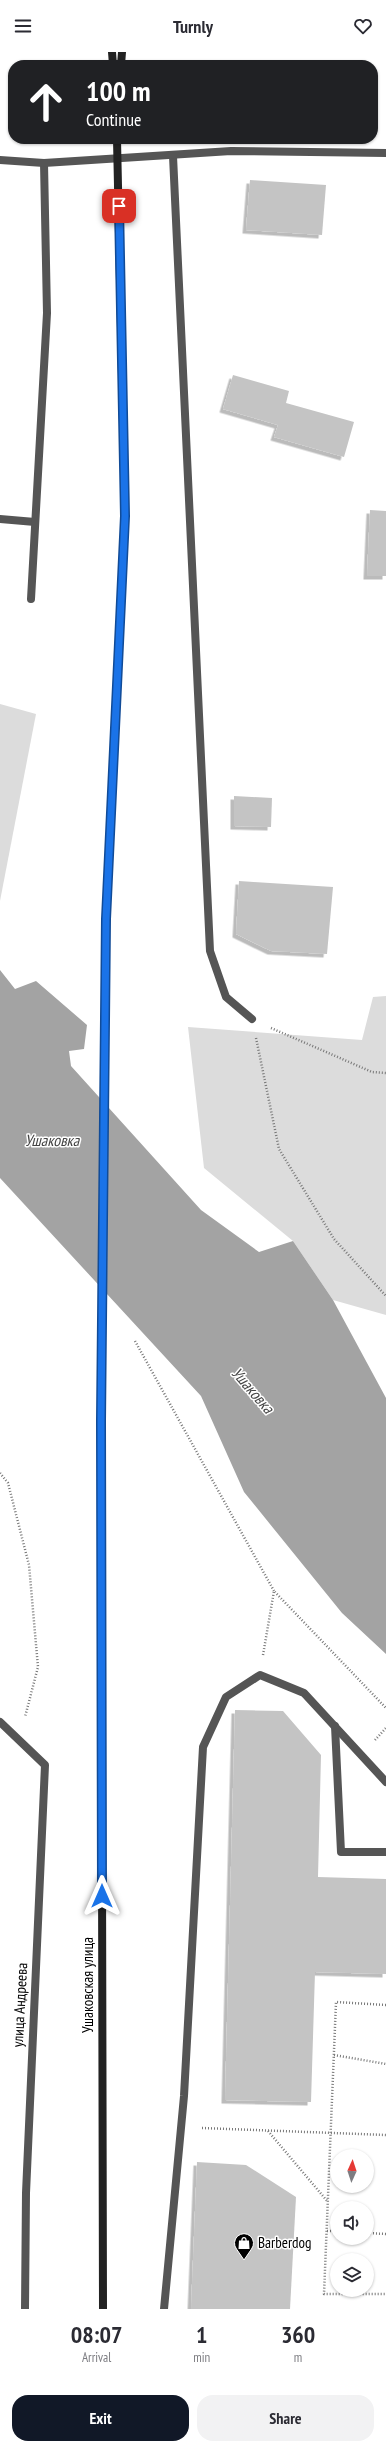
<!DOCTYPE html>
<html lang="en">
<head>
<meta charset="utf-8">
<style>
  body { margin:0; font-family:"PT Sans Narrow",sans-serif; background:#f2f2f3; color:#2b2b33; height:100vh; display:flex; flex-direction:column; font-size:15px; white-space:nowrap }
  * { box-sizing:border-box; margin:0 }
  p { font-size:13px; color:#7c7c81 }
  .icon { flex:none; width:22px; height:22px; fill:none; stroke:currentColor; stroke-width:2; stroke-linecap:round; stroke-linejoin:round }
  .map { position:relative; height:2257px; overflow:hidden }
  .details { display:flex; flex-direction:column; background:#fff; flex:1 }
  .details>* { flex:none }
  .hud { position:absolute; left:8px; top:8px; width:370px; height:84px; border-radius:16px; box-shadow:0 1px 3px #0004; background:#202124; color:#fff; overflow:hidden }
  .needle { width:26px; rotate:3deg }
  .tools { position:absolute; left:330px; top:2097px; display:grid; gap:8px }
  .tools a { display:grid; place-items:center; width:44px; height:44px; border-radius:50%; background:#fff; box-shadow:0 1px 3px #0004; font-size:20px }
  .pin { position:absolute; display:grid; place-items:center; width:34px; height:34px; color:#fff; margin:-17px; border-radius:8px; box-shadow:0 2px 6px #0006 }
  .me { position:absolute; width:44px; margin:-22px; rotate:0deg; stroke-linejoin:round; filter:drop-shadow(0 0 3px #0008) }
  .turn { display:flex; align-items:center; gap:14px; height:84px; padding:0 12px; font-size:18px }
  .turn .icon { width:52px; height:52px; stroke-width:2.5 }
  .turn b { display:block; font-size:28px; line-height:34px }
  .eta { display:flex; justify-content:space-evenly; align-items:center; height:68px; text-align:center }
  .eta b { font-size:24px; font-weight:800; line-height:28px }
  .cta { display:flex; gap:8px; margin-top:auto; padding:8px 12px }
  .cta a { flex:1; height:46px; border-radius:16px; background:#111827; color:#fff; font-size:16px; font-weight:800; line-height:46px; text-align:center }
  .cta a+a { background:#f2f2f3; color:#2b2b33 }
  header { display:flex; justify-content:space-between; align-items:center; height:52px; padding:0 12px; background:#fff; font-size:18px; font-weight:800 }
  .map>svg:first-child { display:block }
</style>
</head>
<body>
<header><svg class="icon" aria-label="menu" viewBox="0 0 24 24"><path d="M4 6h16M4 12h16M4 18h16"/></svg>Turnly<svg class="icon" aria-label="heart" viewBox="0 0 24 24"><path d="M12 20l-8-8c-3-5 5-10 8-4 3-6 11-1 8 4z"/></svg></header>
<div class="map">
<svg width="386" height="2257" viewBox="0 0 386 2257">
  <defs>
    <filter id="shadow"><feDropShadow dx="-3.5" dy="3.5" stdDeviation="0" flood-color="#0004"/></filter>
  </defs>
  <rect width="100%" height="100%" fill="#fff"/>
  <g fill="#dcdcdc">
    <polygon points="0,652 36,662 0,849"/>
    <polygon points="386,944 386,1263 333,1248 293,1189 204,1116 188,975 362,988 373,945"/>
  </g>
  <polygon fill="#a3a3a3" points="0,918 15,937 36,929 87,973 84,997 69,999 71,1014 201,1158 259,1200 293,1189 333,1248 386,1346 386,1602 342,1561 244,1440 201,1344 0,1126"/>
  <g fill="#c4c4c4" filter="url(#shadow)">
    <polygon points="250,128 326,133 322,183 246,178"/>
    <polygon points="233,323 289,339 286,351 354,370 344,405 274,385 278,373 223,357"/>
    <polygon points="370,458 386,459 386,524 367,524"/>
    <polygon points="234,744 272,746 271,775 234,774"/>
    <polygon points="239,829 333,835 327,902 271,899 236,882"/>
    <polygon points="235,1658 283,1659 321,1703 318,1825 386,1827 386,1922 315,1920 311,2050 225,2048"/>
    <polygon points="197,2110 246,2113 296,2145 290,2257 191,2257"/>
  </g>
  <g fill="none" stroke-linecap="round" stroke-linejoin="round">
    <g stroke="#777" stroke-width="2.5" stroke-dasharray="1 2" stroke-linecap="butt">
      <polyline points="271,976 372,1020 386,1021"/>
      <polyline points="256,986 279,1097 334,1187 386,1244"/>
      <polyline points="135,1289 274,1539"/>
      <polyline points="0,1421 8,1431 29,1513 38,1615 25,1665"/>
      <polyline points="263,1603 274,1539 386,1656"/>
      <polyline points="375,1688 386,1676"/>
      <polyline points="386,1953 336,1950 324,2242 386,2242"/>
      <polyline points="334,2003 386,2012"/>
      <polyline points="202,2076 386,2083"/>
      <polyline points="268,2079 328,2150"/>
      <polyline points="327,2179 337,2179"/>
      <polyline points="367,2181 386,2182"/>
    </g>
    <g stroke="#555" stroke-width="8">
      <polyline points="173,104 210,899 226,945 252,967"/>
      <polyline points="0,467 35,470"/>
      <polyline points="31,547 47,261 44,111"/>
      <polyline points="335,1674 341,1800 386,1800"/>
      <polyline points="164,2257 184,2044 203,1695 226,1645 260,1623 304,1641 386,1730"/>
    </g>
    <g stroke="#555" stroke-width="8">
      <polyline points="0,108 44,111 231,99 386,101"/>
      <polyline points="0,1670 45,1713 26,2141 25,2257"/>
    </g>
    <g stroke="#222" stroke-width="8">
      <polyline points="112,0 113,13"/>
      <polyline points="121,13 122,0"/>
      <polyline points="103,2257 101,1369 106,867 125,464 117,87"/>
    </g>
  </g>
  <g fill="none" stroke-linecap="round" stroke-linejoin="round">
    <g stroke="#114b97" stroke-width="10">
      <polyline id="route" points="102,1844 101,1369 106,867 125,464 119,154"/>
    </g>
    <use href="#route" stroke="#1a73e8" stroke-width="7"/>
  </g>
  <defs>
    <g id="shop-pin" transform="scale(1)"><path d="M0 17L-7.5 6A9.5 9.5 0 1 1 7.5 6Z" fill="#000" stroke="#fff"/><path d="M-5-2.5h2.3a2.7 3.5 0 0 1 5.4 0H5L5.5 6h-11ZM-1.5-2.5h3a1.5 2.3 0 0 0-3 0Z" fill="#fff"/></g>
  </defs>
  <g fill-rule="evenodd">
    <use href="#shop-pin" x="244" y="2191"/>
  </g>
  <g text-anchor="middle" stroke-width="3" stroke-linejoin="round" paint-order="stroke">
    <g font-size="15" fill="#000" stroke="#fff">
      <text transform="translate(88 1933) rotate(-90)" y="5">Ушаковская улица</text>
      <text transform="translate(20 1953) rotate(-87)" y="5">улица Андреева</text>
    </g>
    <g font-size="15" fill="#000" stroke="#fff" text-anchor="start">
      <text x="258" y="2196">Barberdog</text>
    </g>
    <g font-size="16" font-style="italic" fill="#444" stroke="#fff">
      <text x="52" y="1094">Ушаковка</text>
      <text transform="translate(253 1338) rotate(49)" y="6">Ушаковка</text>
    </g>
  </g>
</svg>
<div class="tools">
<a><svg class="needle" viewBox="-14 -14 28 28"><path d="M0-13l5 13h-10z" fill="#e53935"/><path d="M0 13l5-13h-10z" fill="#7c7c81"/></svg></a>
<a><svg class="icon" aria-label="sound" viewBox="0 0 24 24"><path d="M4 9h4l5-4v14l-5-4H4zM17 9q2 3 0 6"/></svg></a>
<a><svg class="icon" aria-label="layers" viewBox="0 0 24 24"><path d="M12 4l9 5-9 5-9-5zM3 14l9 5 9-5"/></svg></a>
</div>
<div class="pin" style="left:119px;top:154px;background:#d93025"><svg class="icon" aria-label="arrive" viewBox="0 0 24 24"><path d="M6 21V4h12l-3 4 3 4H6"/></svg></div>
<svg class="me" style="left:102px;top:1844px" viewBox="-20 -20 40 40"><path d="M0-17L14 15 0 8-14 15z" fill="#1a73e8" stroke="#fff" stroke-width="4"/></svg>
<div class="hud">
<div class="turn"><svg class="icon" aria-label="ahead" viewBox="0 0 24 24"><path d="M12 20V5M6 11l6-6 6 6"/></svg><div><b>100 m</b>Continue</div></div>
</div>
</div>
<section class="details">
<div class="eta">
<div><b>08:07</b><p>Arrival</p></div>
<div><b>1</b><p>min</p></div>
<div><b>360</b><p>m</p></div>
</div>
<div class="cta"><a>Exit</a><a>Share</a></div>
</section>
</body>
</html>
